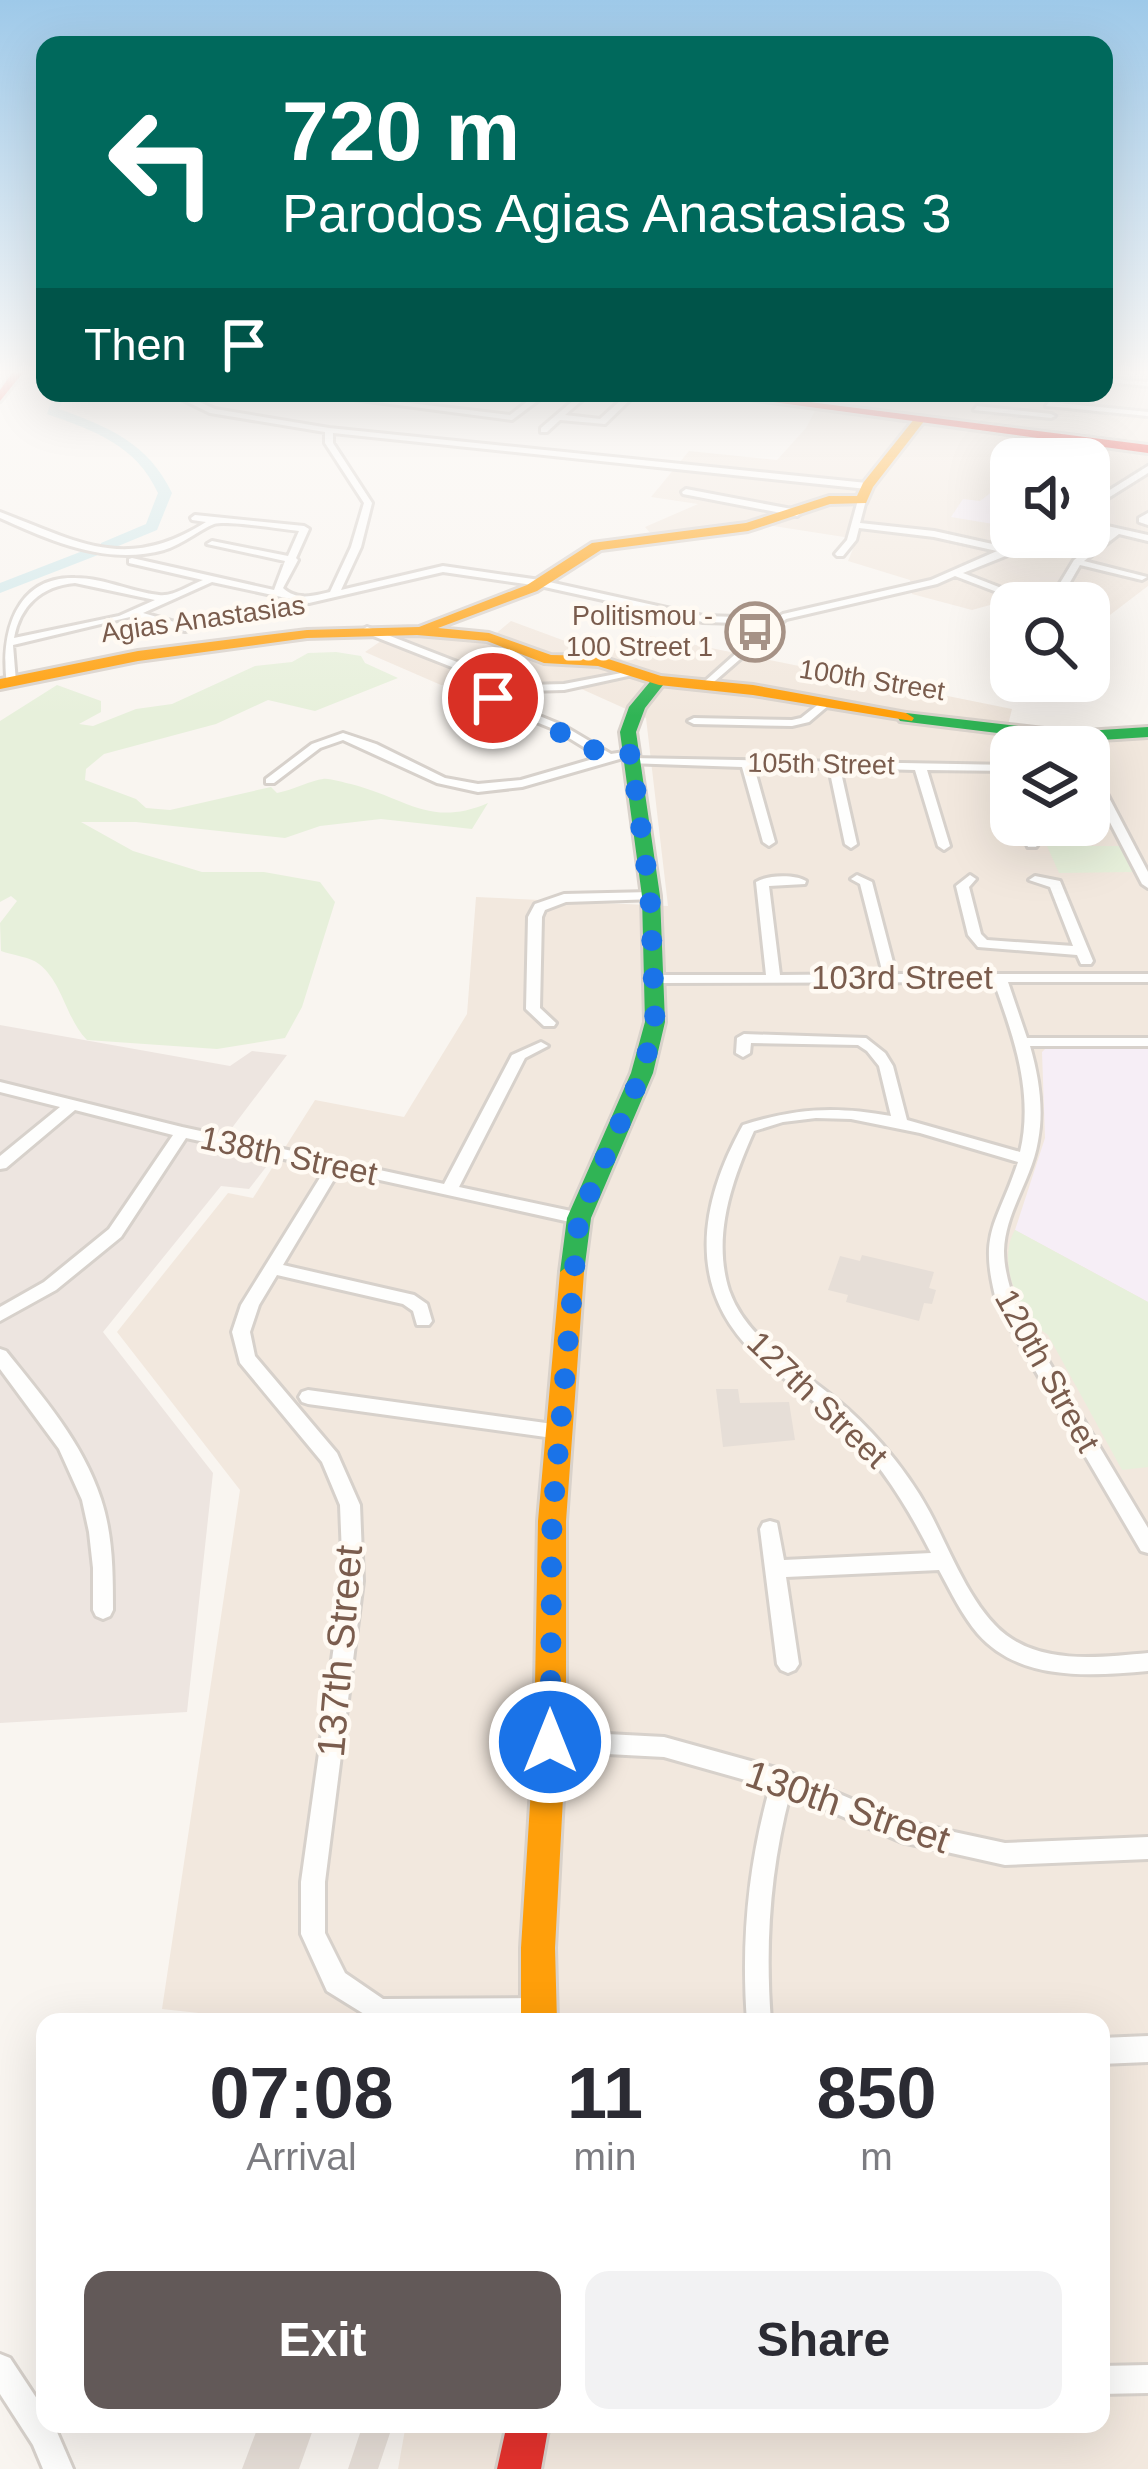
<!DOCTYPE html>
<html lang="en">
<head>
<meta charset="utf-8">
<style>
  body { margin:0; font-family:Arial,sans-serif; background:#f2f2f3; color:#2b2b33; height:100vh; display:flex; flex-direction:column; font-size:45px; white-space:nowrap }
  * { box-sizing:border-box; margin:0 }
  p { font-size:39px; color:#7c7c81 }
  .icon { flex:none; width:66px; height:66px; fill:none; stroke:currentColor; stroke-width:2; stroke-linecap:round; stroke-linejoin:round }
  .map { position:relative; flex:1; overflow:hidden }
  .sheet { position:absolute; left:36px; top:2013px; width:1074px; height:420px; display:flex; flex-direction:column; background:#fff; border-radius:24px; box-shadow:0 12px 48px #0002 }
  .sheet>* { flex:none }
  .top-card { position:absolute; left:36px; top:36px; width:1077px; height:366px; border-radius:24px; box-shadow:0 12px 48px #0002; background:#00695c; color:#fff; overflow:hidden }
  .controls { position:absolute; left:990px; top:438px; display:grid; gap:24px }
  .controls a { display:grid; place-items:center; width:120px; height:120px; border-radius:24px; background:#fff; box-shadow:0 12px 48px #0002; font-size:60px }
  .pin { position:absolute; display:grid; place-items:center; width:102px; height:102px; color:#fff; margin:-51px; border:6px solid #fff; border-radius:50%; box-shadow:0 3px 12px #0007 }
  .me { position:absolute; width:132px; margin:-66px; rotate:0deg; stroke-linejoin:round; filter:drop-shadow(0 0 9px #0008) }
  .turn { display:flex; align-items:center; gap:42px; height:252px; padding:0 48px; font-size:54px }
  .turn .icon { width:156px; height:156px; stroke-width:2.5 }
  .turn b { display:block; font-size:84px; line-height:102px }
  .then { display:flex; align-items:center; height:114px; padding:0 48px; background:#0003; gap:24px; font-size:45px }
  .eta { display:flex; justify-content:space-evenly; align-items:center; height:204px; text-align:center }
  .eta b { font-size:72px; font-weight:600; line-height:84px }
  .action { display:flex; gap:24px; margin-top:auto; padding:24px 48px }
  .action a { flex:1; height:138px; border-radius:24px; background:#625958; color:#fff; font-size:48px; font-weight:600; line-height:138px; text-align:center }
  .action a+a { background:#f2f2f3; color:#2b2b33 }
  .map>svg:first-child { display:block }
</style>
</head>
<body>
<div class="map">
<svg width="1148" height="2469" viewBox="0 0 1148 2469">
  <rect width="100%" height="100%" fill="#f9f5f0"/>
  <g fill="#f2e8de" fill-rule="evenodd">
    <path d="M1104 370H1148V586L1102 621 1089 618V603L1008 600 972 610 912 594 910 580 848 561 857 539 748 522 652 535 645 527 698 504 651 497 689 451 777 460 806 428 818 405 753 396 757 393H1104ZM1011 459H1089V537H1011Z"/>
    <path d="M511 621 603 655 651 636 1012 709 1005 737 1104 743 1148 737V2469H398L406 2424H1101V2022H281L162 2009 240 1490 117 1332 228 1193 253 1198 315 1100 404 1117 467 1014 476 897 668 906 646 718 566 682 441 685 365 652 391 634 487 641ZM1011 747H1089V825H1011Z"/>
  </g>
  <polygon fill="#ede5e0" points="0,1025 230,1066 252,1051 287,1055 216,1149 270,1162 249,1189 221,1186 103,1332 213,1473 187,1712 0,1723"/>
  <g fill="#f6eef6">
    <polygon points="1011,477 1011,527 951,517 963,499 980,501"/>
    <polygon points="1048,1046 1148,1047 1148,1302 1015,1230 1045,1138 1042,1052"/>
  </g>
  <g fill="#e7f0db">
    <path d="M336 652 361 656 365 663 398 678 315 711 268 700 216 724 104 754 86 769 85 780 136 799 146 808 170 810 271 787 277 793C293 790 312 780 323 779 330 778 344 783 351 784 406 798 430 828 488 803L472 829 381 819 320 826 285 838 136 822H81L133 851 202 872H264L320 882 335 902 302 1007 285 1038 217 1049 87 1040C66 1019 63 983 39 964 30 957 12 955 1 951L0 923 17 901 11 896 0 902V721L57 685 101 701V712L79 724 93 726 136 709 172 704 255 666 292 662 308 653Z"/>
    <polygon points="1047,846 1120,846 1133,872 1059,873"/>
    <path d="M1015 1230 1148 1302V1467L1122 1470 1048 1335C1019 1315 996 1262 1015 1230Z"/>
  </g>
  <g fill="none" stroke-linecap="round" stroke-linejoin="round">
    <g fill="#d0e8ea" fill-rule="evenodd">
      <path d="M54 393H66L59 409C109 427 148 443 172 493L157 530 111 549H101V543L146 524 158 493C136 445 95 431 47 414Z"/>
      <polygon points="93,547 98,549 98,555 0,593 0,583"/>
    </g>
  </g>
  <g fill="#e6ded7">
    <polygon points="862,1255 934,1272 929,1288 936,1290 932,1304 924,1303 919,1321 846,1302 848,1295 828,1290 840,1256 860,1261"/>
    <polygon points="716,1389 738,1389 740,1403 789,1402 795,1440 723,1447"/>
    <polygon points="259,2424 315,2424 299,2469 242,2469"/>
    <polygon points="363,2424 393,2424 378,2469 348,2469"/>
  </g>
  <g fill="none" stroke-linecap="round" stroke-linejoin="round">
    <g stroke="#d7d1cb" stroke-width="6">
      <g id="street">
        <polygon points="1104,378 1148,382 1148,386 1104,382"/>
        <path d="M169 393H179L215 409 329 428 867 483 871 486 867 489 333 433V443L372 503 361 547 341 590 443 566 540 580 703 616 776 618 783 614 931 580 997 551 934 537 859 528 856 540 843 556H837L835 554 847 540 858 500 862 497 866 500 860 523 934 531 1006 547 1029 537H1042L1013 553 963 573 1040 603H1026L955 576 937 584 786 619 708 687 704 686V682L769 624 703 622 540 586 443 572 309 603 212 582 143 613 185 625 230 614 235 617 234 619 185 631 134 616 13 645 16 682 7 684C0 635 15 576 75 578 104 578 131 592 159 595 173 597 190 585 203 580L129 563V559L132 558 274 590 285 561 207 544 212 541 288 556 299 531C281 529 227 520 214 524 199 530 183 544 164 550 107 566 51 541 0 518V512C79 542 126 573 206 522L192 520 191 518 195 515 304 526 309 529 296 558 298 560 283 588C297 601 313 596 330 592L351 547 364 503 325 443V432L210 413ZM75 583 155 600 119 616 14 638C20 606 41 586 75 583Z"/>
        <polygon points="511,393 534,393 544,396 512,420 338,397 342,395 510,415 533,397"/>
        <path d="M582 393 636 394 605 424 560 420 547 432H541V428ZM587 396 621 400 600 419 565 415Z"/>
        <polygon points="1049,402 1148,412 1148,416 1046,406"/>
        <polygon points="977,406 1051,414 1055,416 1051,418 974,410"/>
        <polygon points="1148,466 1148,473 1089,510 1089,503"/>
        <polygon points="686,489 797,510 801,513 797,516 683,494 682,492"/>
        <polygon points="1148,513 1148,525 1139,522 1139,518"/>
        <polygon points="1089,522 1148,535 1148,541 1119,534 1084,561 1147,577 1142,580 1080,565 1058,603 1048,603 1074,560 1110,532 1089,528"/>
        <polygon points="367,627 470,667 489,686 564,684 637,670 637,674 564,690 495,692 505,702 564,726 611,754 631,751 637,754 522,787 478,792 437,783 343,740 320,748 274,783 266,783 266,779 312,744 343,733 376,744 445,778 478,784 521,780 600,757 556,730 497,706 462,671 363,632 362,630"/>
        <polygon points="820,703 829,705 809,722 792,726 694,724 688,721 694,718 792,720 801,718"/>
        <polygon points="631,758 1011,765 1011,771 927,770 950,846 944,850 938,846 915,770 840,768 857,844 851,848 845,844 829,768 754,767 775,842 769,846 763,842 742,767 627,763 627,759"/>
        <polygon points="1089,768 1095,771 1148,872 1148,888 1142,884 1089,782"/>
        <polygon points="1019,825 1031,825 1038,844 1036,847 1028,847"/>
        <path d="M857 875 872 882 896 974H1148V982H1008L1027 1038H1148V1046H1030C1039 1077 1044 1110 1038 1141 1032 1179 1005 1212 1004 1251 1004 1270 1010 1288 1016 1307L1148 1528V1553L1141 1551 998 1307C977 1232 996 1228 1018 1162L920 1133 851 1119 816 1118 783 1122 754 1131C732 1180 712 1236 729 1290 746 1339 798 1368 836 1399 853 1413 868 1428 882 1444 900 1465 916 1487 929 1511 950 1550 971 1608 1006 1635 1046 1665 1102 1657 1148 1653V1671C1091 1676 1020 1682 978 1634 962 1615 951 1592 939 1570L786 1577 799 1664 795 1670 788 1673 781 1670 777 1664 760 1529 763 1523 770 1521 777 1523 784 1560 931 1553C907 1506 880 1462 841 1425 814 1399 782 1379 755 1354 685 1287 700 1202 743 1125 796 1108 836 1106 891 1116L879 1066 867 1051 858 1045 751 1043 750 1053 743 1057 736 1053 737 1038 744 1034 866 1038 885 1053 893 1066 907 1120 1020 1152C1034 1094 1014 1037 994 982L656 983 649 979 656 975H766L756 882C767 875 795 874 806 881L805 884 769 886 780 975 883 974 860 884 851 879Z"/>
        <polygon points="970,875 976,879 969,887 981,934 987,940 1073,946 1050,887 1029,880 1035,876 1060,881 1093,961 1091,964 1081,964 1077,955 978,947 968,935 956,886"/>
        <polygon points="651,892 656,893 656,899 566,902 545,910 542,917 540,1008 556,1023 554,1026 544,1026 526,1009 528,917 535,904 564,894"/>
        <polygon points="541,1042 548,1046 525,1058 459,1187 585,1214 587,1218 585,1222 579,1224 339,1171 283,1265 414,1295 427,1304 432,1321 429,1325 417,1325 413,1311 403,1304 277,1275 259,1305 250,1332 255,1356 337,1453 360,1505 363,1581 325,1882 325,1933 345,1973 383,1999 539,1998 548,2001 551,2010 548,2019 540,2022 377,2022 327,1991 301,1934 301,1882 343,1581 340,1505 322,1462 240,1363 232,1332 241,1305 326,1168 186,1138 121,1237 56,1290 0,1321 0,1307 44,1282 109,1229 173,1135 75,1110 6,1168 0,1169 0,1156 60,1107 0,1092 0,1082 182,1127 444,1184 512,1055"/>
        <path d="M0 1349 6 1351C43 1397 83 1443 101 1499 113 1535 113 1573 113 1610L110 1616 103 1619 96 1616 93 1610V1568L89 1532 82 1500 59 1449 0 1369Z"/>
        <polygon points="308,1390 560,1425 567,1427 569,1432 567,1437 560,1439 308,1404 302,1402 299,1397 302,1392"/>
        <path d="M550 1731 664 1737 783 1770 903 1821 1005 1843 1148 1837V1859L1005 1865 902 1842 790 1794C770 1870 765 1943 771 2022H747C741 1940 748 1865 770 1787L664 1757 550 1751 542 1748 539 1741 542 1734Z"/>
        <polygon points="1148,2036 1148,2062 1101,2064 1101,2038"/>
        <polygon points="0,2354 10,2358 45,2411 45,2424 54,2425 73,2469 43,2469 33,2445 0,2394"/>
        <polygon points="1148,2365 1148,2393 1101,2394 1101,2366"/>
      </g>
    </g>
    <g stroke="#d9d2cb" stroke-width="6">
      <g id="fast">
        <polygon points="654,677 667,680 645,708 636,732 660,896 665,1022 653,1073 591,1218 584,1272 572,1281 560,1272 567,1218 631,1073 645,1022 642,896 620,732 629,707"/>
        <polygon points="906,713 1070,732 1148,727 1148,737 1070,742 900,721 898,718"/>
      </g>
    </g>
    <g stroke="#d9d2cb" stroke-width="6">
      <g id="slow">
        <polygon points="915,418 925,420 873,487 866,503 830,504 748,531 601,550 537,591 438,628 489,633 551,655 599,656 661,676 753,685 906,713 914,718 912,721 753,695 659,685 598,666 544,663 487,641 417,635 307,638 138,661 0,689 0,679 138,651 307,630 419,627 527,585 592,543 746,523 829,496 857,496 863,483"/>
        <polygon points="572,1263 584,1272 566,1521 566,1741 555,1948 557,2022 521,2022 521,1948 534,1741 538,1521 560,1272"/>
      </g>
    </g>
    <g stroke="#d9d2cb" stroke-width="6">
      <g id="jam">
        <polygon points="14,370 25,370 0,401 0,390"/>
        <polygon points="706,393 738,393 1148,445 1148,453"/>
        <polygon points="507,2424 549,2424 541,2469 497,2469"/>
      </g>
    </g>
    <use href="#street" fill="#fefefd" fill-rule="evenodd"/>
    <use href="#fast" fill="#30b455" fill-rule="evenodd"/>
    <use href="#slow" fill="#ff9f0a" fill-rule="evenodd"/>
    <use href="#jam" fill="#e5322d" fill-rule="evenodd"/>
  </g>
  <linearGradient id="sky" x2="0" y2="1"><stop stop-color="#9ec9e9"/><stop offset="0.52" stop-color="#fcfaf8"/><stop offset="1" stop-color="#fcfaf8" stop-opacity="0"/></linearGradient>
  <rect width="1148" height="716" fill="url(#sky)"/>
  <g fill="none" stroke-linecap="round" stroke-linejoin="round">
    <polyline stroke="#1a73e8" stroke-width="21" stroke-dasharray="0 37.8" points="493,698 608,757 631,754 650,896 655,1022 642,1073 579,1218 552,1521 550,1742"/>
  </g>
  <defs>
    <g id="bus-ring" transform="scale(3)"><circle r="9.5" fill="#fffaf3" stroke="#a69286" stroke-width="1.5"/><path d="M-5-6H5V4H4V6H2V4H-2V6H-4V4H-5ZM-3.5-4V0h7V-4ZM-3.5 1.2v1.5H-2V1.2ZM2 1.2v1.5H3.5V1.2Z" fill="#a69286"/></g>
  </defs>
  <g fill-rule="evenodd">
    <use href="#bus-ring" x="755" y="632"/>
  </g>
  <g text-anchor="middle" stroke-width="9" stroke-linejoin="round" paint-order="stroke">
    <g font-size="27" fill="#7a5c4d" stroke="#fffaf3" text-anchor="end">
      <text x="713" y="625">Politismou -<tspan x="713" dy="31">100 Street 1</tspan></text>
    </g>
    <g font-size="27" fill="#7a5c4d" stroke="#fffaf3">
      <text transform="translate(203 619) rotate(-8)" y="9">Agias Anastasias</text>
      <text transform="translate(872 680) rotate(9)" y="9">100th Street</text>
      <text transform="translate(821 764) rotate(1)" y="9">105th Street</text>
    </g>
    <g font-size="33" fill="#7a5c4d" stroke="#fffaf3">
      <text x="902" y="989">103rd Street</text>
      <text transform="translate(289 1155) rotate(12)" y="12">138th Street</text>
      <text transform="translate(1048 1370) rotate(61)" y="12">120th Street</text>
      <text transform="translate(818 1399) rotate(44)" y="12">127th Street</text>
    </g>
    <g font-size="39" fill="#7a5c4d" stroke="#fffaf3">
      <text transform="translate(339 1651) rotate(-85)" y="14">137th Street</text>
      <text transform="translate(848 1806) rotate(19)" y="14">130th Street</text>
    </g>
  </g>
</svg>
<div class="controls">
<a><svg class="icon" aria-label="sound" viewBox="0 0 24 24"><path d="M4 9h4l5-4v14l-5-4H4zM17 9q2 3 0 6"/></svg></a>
<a><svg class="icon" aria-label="search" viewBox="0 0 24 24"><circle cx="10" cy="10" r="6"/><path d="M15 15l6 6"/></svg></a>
<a><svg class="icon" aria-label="layers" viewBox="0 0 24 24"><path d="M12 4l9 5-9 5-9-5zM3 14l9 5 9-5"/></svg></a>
</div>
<div class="pin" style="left:493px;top:698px;background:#d93025"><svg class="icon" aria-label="arrive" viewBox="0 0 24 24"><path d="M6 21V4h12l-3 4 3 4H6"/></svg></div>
<svg class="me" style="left:550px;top:1742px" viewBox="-20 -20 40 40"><circle r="17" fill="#1a73e8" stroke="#fff" stroke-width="3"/><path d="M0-11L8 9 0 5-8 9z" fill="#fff"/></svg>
<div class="top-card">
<div class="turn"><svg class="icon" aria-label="left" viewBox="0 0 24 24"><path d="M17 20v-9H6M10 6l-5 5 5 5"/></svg><div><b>720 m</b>Parodos Agias Anastasias 3</div></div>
<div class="then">Then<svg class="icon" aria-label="arrive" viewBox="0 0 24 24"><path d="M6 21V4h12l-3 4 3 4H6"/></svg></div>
</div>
<section class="sheet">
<div class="eta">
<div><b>07:08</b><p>Arrival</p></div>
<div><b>11</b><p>min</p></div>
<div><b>850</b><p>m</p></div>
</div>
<div class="action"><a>Exit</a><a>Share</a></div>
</section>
</div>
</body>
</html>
